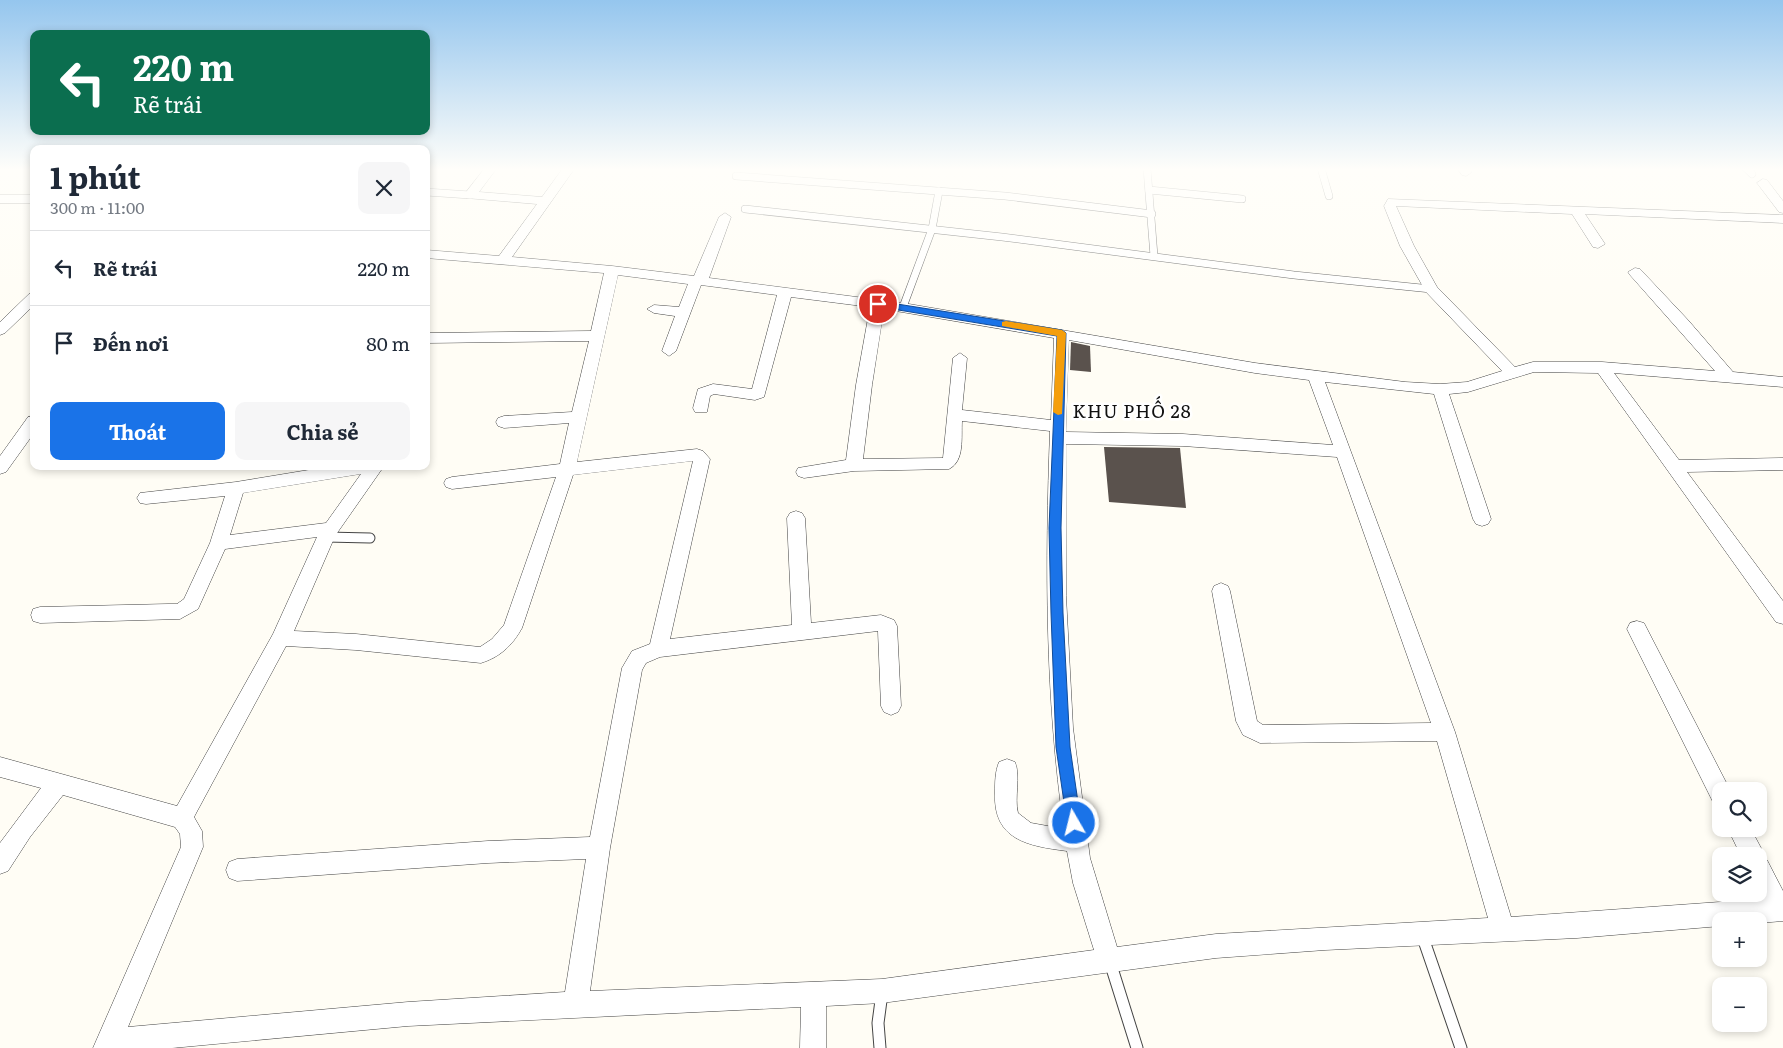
<!DOCTYPE html>
<html lang="vi">
<head>
<meta charset="utf-8">
<style>
  body { margin:0; font-family:Literata,serif; background:#f6f6f7; color:#1f2937; height:100vh; display:flex; flex-direction:column; font-size:19px; white-space:nowrap }
  * { box-sizing:border-box; margin:0 }
  p { font-size:16px; color:#747a83 }
  .icon { flex:none; width:28px; height:28px; fill:none; stroke:currentColor; stroke-width:2; stroke-linecap:round; stroke-linejoin:round }
  .map { position:relative; flex:1; overflow:hidden }
  .details { position:absolute; left:30px; top:145px; width:400px; height:325px; display:flex; flex-direction:column; background:#fff; border-radius:10px; box-shadow:0 2px 8px #0003 }
  .details>* { flex:none }
  .hud { position:absolute; left:30px; top:30px; width:400px; height:105px; border-radius:10px; box-shadow:0 2px 8px #0003; background:#0b6e4f; color:#fff; overflow:hidden }
  .tools { position:absolute; left:1712px; top:782px; display:grid; gap:10px }
  .tools a { display:grid; place-items:center; width:55px; height:55px; border-radius:10px; background:#fff; box-shadow:0 2px 8px #0003; font-size:25px }
  .pin { position:absolute; display:grid; place-items:center; width:42px; height:42px; color:#fff; margin:-21px; border:2px solid #fff; border-radius:50%; box-shadow:0 1px 5px #0007 }
  .me { position:absolute; width:55px; margin:-28px; rotate:352deg; stroke-linejoin:round; filter:drop-shadow(0 0 4px #0008) }
  .turn { display:flex; align-items:center; gap:18px; height:105px; padding:0 20px; font-size:22px }
  .turn .icon { width:65px; height:65px; stroke-width:2.5 }
  .turn b { display:block; font-size:35px; line-height:42px }
  .round { display:grid; place-items:center; flex:none; width:52px; height:52px; border-radius:10px; background:#f6f6f7 }
  .head { display:flex; align-items:center; justify-content:space-between; height:85px; padding:0 20px }
  h1 { font-size:30px; font-weight:700; line-height:38px }
  .button { display:flex; gap:10px; margin-top:auto; padding:10px 20px }
  .button a { flex:1; height:58px; border-radius:10px; background:#1a73e8; color:#fff; font-size:20px; font-weight:700; line-height:58px; text-align:center }
  .button a+a { background:#f6f6f7; color:#1f2937 }
  ul { padding:0; list-style:none }
  li { display:flex; align-items:center; gap:15px; height:75px; padding:0 20px; border-top:1px solid #e0e1e3 }
  li div { flex:1 }
  li b { display:block; font-size:19px }
  li em { font-style:normal }
  .map>svg:first-child { display:block }
</style>
</head>
<body>
<div class="map">
<svg width="1783" height="1048" viewBox="0 0 1783 1048">
  <rect width="100%" height="100%" fill="#fffdf5"/>
  <g fill="#5a524d">
    <polygon points="1071,342 1090,346 1091,372 1070,370"/>
    <polygon points="1104,447 1180,448 1186,508 1109,502"/>
  </g>
  <g fill="none" stroke-linecap="round" stroke-linejoin="round">
    <g stroke="#444" stroke-width="8">
      <g id="service-far2">
        <polyline points="1147,168 1154,256"/>
        <polyline points="1321,168 1329,196"/>
        <polyline points="1746,168 1752,174"/>
        <polyline points="736,176 1005,196 1152,214"/>
        <polyline points="1149,190 1242,199"/>
        <polyline points="426,192 470,195"/>
        <polyline points="745,209 1002,237 1294,275 1431,289"/>
        <polyline points="903,307 932,229 939,191"/>
      </g>
    </g>
    <g stroke="#444" stroke-width="11">
      <polyline id="service-far1" points="326,537 370,538"/>
    </g>
    <g stroke="#444" stroke-width="13">
      <g id="service">
        <polyline points="1422,935 1461,1048"/>
        <polyline points="1110,962 1137,1048"/>
        <polyline points="880,1048 878,1023 882,993"/>
      </g>
    </g>
    <g stroke="#444" stroke-width="1">
      <g id="minor">
        <path d="M485 168H497L479 192 542 197 563 168H575L512 257 612 266 694 276 719 217 725 213 731 217 709 278 903 303 1255 363 1405 382 1440 384 1467 382 1502 371 1426 292 1400 246 1384 206 1388 199 1783 215V223L1585 214 1605 244 1598 248 1593 247 1572 214 1396 206 1414 246 1437 287 1515 367 1533 362H1602L1715 371 1630 275 1628 272 1635 268 1640 269 1688 320 1733 372 1783 377V387L1614 373 1679 460 1783 458V470L1687 472 1783 601V624L1776 622 1598 373 1534 372 1468 392 1449 394 1491 519 1488 524 1482 526 1476 524 1473 519 1434 394 1325 382 1455 732 1511 917 1762 899 1759 892V856H1741L1728 829H1751L1761 848 1763 858 1767 860 1783 891V921L1759 923 1721 921V926L1577 938 1325 950 1216 958 882 1003 826 1006V1048H800L801 1007 408 1026 172 1048H93L181 847 180 834 175 827 63 795 30 837 8 871 0 874V843L41 788 0 777V757L177 806 273 634 317 537 225 549 198 609 180 619 40 623 33 621 31 615 33 609 40 607 168 604H177L184 599 210 543 225 496 146 504 140 503 137 498 140 493 236 482 333 466H384L335 536 294 631 356 634 480 647 492 639 504 625 556 477 452 489 446 487 444 483 446 479 452 477 560 464 569 423 504 428 498 426 496 422 498 418 504 416 572 412 589 341 426 343V333L591 331 604 273 426 258V250L499 256 537 204 466 198 464 195ZM618 275 688 284 679 307 654 305 647 309 654 313 675 316 662 351 669 356 676 351 701 285 777 295 752 389 713 384 698 389 693 408 695 412H707L710 396 714 394 755 400 764 397 791 297 870 307 856 385 846 460 798 468 796 472 798 476 804 478 854 471 949 469C965 461 961 437 962 421L1050 431C1045 563 1045 697 1064 829L1031 823 1018 813C1014 797 1021 777 1015 762L1007 759 999 762C995 772 995 782 995 793 993 840 1028 846 1067 851L1073 883 1094 950 882 979 590 991 610 848 642 670 646 663 660 657 878 631 881 706 884 712 891 715 898 712 901 706 897 626 894 620 881 615 811 623 805 518 802 513 796 511 790 513 787 518 792 625 670 639 710 459 703 451 697 449 577 462ZM884 309 1054 338 1051 420 962 410 967 358 960 353 953 358 943 458 863 459 872 385ZM1069 340 1255 373 1309 380 1333 445 1183 434 1066 432ZM1066 444 1183 446 1337 457 1431 723 1263 725 1257 721 1230 591 1228 586 1221 583 1214 586 1212 591 1236 721 1243 735 1260 743 1437 741 1488 918 1216 934 1117 947 1090 858 1073 728 1066 596ZM693 461 650 644 632 651 622 668 590 837 488 841 237 859 229 862 226 870 229 878 237 881 488 863 586 859 565 992 408 1002 128 1027 203 847 202 831 194 817 286 646 356 650 481 663C500 657 512 646 522 628L573 475ZM361 474 326 523 230 535 243 493Z"/>
        <polygon points="1457,168 1469,168 1472,172 1466,176 1462,175"/>
        <polygon points="1763,179 1767,180 1783,201 1783,213 1779,212 1757,183"/>
        <rect x="0" y="195" width="34" height="8"/>
        <polygon points="34,293 34,305 5,333 0,335 0,322 29,294"/>
        <polygon points="34,416 34,433 6,472 0,474 0,456 28,417"/>
        <polygon points="1637,621 1644,623 1729,788 1730,791 1721,791 1721,805 1713,802 1627,629 1630,623"/>
      </g>
    </g>
    <use href="#service-far2" stroke="#fff" stroke-width="7"/>
    <use href="#service-far1" stroke="#fff" stroke-width="9"/>
    <use href="#service" stroke="#fff" stroke-width="11"/>
    <use href="#minor" fill="#fff" fill-rule="evenodd"/>
  </g>
  <linearGradient id="sky" x2="0" y2="1"><stop stop-color="#95c6ee"/><stop offset="0.54" stop-color="#fffefa"/><stop offset="1" stop-color="#fffefa" stop-opacity="0"/></linearGradient>
  <rect width="1783" height="314" fill="url(#sky)"/>
  <polygon fill="#1a73e8" stroke="#114b97" points="878,301 1062,330 1066,333 1061,528 1063,613 1070,747 1081,823 1079,828 1074,830 1069,828 1067,823 1056,747 1051,613 1049,528 1057,336 874,306 873,304"/>
  <polygon fill="#f59e0b" points="1006,321 1062,330 1066,333 1062,414 1058,415 1053,412 1057,336 1002,326 1002,322"/>
  <g text-anchor="middle" stroke-width="5" stroke-linejoin="round" paint-order="stroke">
    <g font-size="18" letter-spacing="1" fill="#111" stroke="#fff">
      <text x="1132" y="418">KHU PHỐ 28</text>
    </g>
  </g>
</svg>
<div class="tools">
<a><svg class="icon" aria-label="search" viewBox="0 0 24 24"><circle cx="10" cy="10" r="6"/><path d="M15 15l6 6"/></svg></a>
<a><svg class="icon" aria-label="layers" viewBox="0 0 24 24"><path d="M12 4l9 5-9 5-9-5zM3 14l9 5 9-5"/></svg></a>
<a>+</a>
<a>−</a>
</div>
<div class="pin" style="left:878px;top:304px;background:#d93025"><svg class="icon" aria-label="arrive" viewBox="0 0 24 24"><path d="M6 21V4h12l-3 4 3 4H6"/></svg></div>
<svg class="me" style="left:1074px;top:823px" viewBox="-20 -20 40 40"><circle r="17" fill="#1a73e8" stroke="#fff" stroke-width="3"/><path d="M0-11L8 9 0 5-8 9z" fill="#fff"/></svg>
<div class="hud">
<div class="turn"><svg class="icon" aria-label="left" viewBox="0 0 24 24"><path d="M17 20v-9H6M10 6l-5 5 5 5"/></svg><div><b>220 m</b>Rẽ trái</div></div>
</div>
<section class="details">
<div class="head"><div><h1>1 phút</h1><p>300 m · 11:00</p></div><a class="round"><svg class="icon" aria-label="close" viewBox="0 0 24 24"><path d="M6 6l12 12M18 6L6 18"/></svg></a></div>
<ul>
<li><svg class="icon" aria-label="left" viewBox="0 0 24 24"><path d="M17 20v-9H6M10 6l-5 5 5 5"/></svg><div><b>Rẽ trái</b></div><em>220 m</em></li>
<li><svg class="icon" aria-label="arrive" viewBox="0 0 24 24"><path d="M6 21V4h12l-3 4 3 4H6"/></svg><div><b>Đến nơi</b></div><em>80 m</em></li>
</ul>
<div class="button"><a>Thoát</a><a>Chia sẻ</a></div>
</section>
</div>
</body>
</html>
